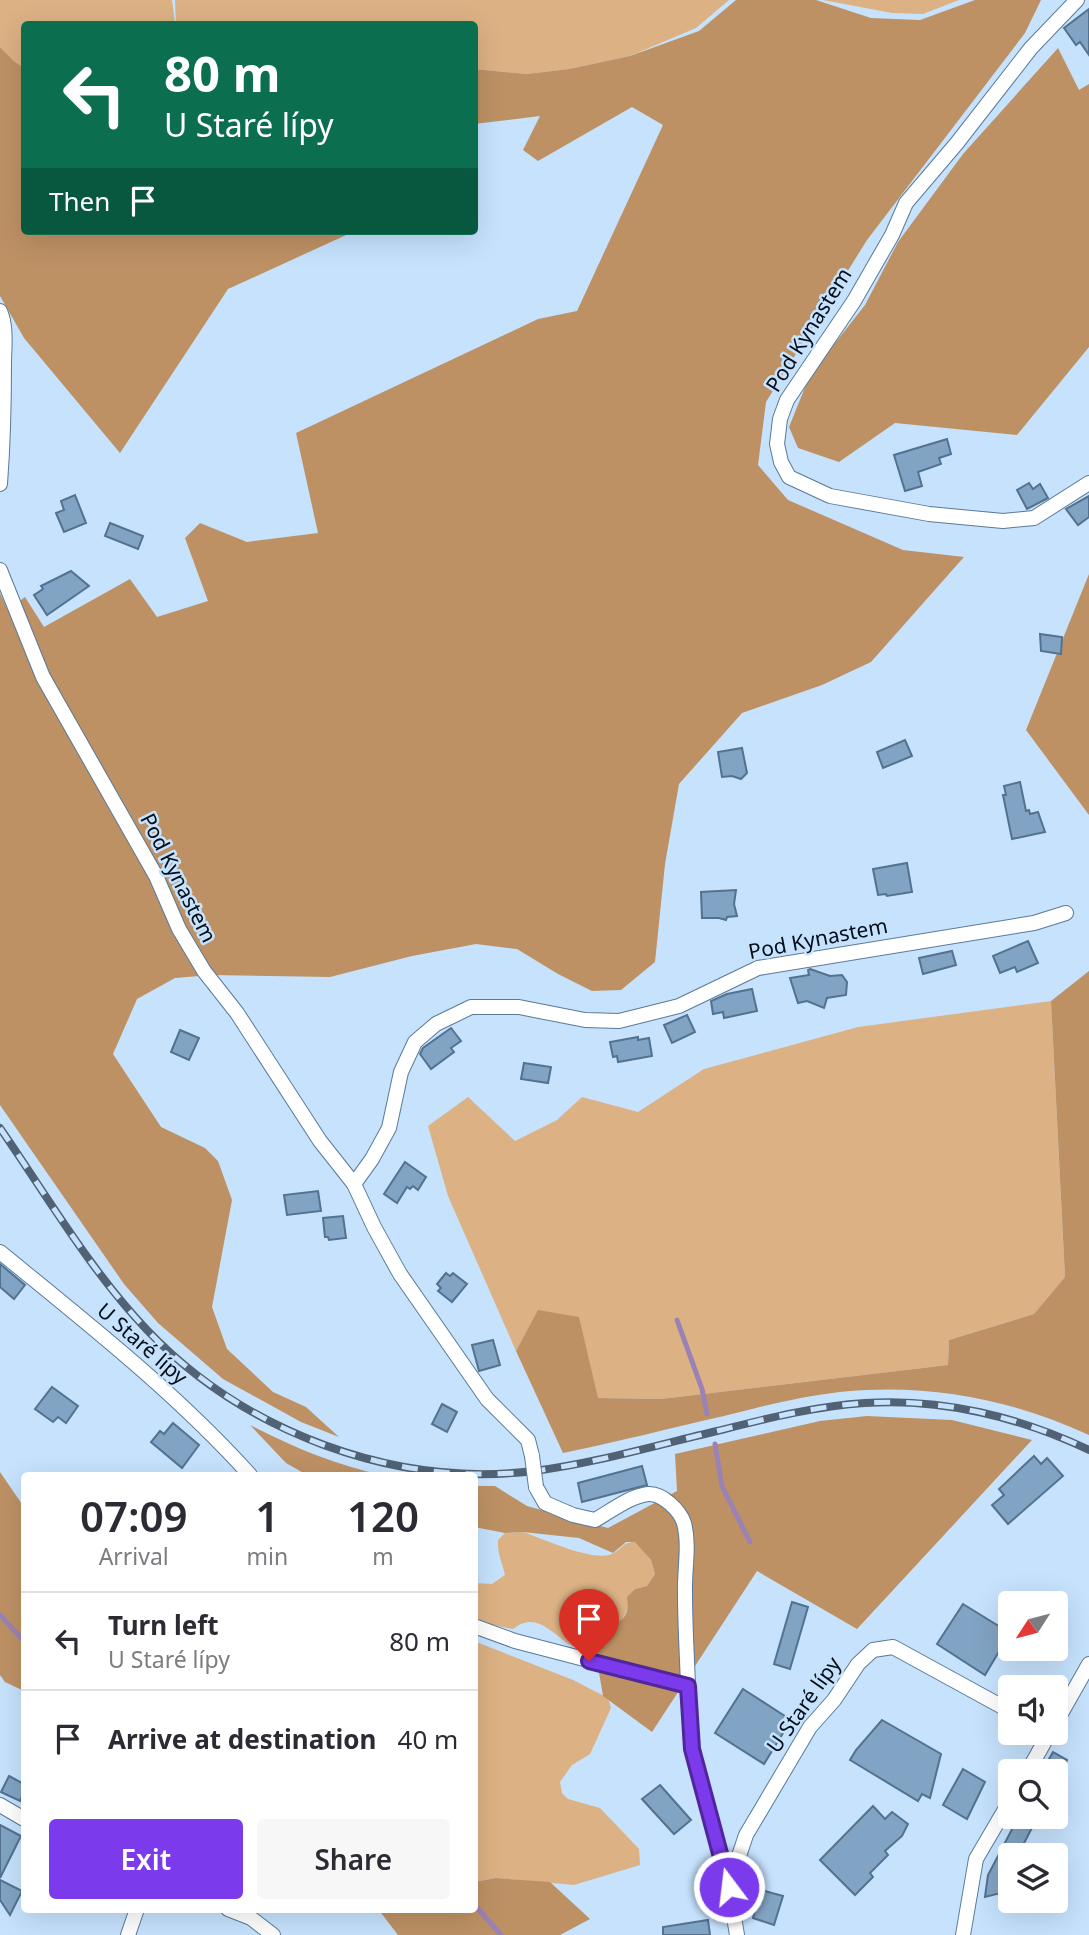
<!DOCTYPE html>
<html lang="en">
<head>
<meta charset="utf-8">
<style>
  body { margin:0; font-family:"Noto Sans",sans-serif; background:#f7f7f7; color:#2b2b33; height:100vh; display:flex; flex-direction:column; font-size:26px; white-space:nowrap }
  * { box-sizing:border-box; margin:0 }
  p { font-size:23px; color:#7c7c81 }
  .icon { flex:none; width:38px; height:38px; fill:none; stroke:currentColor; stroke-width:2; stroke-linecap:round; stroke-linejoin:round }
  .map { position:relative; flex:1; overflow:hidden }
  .details { position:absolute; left:21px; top:1472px; width:457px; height:441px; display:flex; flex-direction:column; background:#fff; border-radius:7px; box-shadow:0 7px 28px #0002 }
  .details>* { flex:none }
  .top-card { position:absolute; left:21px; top:21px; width:457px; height:214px; border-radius:7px; box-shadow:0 7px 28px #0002; background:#0b6e4f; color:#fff; overflow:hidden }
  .needle { width:46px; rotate:234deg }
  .tools { position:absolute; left:998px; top:1591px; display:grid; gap:14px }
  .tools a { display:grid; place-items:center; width:70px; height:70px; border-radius:7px; background:#fff; box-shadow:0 7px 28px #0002; font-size:35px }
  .pin { position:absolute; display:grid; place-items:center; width:60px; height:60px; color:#fff; margin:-72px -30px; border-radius:50% 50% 50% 0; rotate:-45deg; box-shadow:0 0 7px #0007 }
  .pin .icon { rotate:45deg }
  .me { position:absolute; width:77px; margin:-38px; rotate:345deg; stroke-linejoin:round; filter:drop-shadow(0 0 5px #0008) }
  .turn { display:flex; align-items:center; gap:24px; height:147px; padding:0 28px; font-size:32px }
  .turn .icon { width:91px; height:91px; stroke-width:2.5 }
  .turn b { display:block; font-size:49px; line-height:60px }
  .then { display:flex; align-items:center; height:66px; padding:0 28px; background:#0003; gap:14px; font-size:26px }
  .eta { display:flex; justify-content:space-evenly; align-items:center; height:119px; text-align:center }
  .eta b { font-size:42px; font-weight:600; line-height:49px }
  .action { display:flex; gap:14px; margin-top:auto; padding:14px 28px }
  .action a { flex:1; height:80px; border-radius:7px; background:#7c3aed; color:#fff; font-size:28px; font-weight:600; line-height:80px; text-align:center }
  .action a+a { background:#f7f7f7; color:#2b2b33 }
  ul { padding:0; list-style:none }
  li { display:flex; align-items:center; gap:21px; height:98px; padding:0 28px; border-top:2px solid #e1e1e2 }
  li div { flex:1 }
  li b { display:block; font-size:26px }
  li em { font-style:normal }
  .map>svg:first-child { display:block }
</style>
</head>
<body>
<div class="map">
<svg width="1089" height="1935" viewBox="0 0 1089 1935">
  <rect width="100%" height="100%" fill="#c6e2fd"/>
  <g fill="#dcb184">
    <polygon points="0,0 172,0 175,24 24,24 24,68 14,61 0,47"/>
    <polygon points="175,0 729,0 696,28 630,56 569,69 527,74 474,69 474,24 176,24"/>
    <polygon points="823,0 959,0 923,14 892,13"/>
    <polygon points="1051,1001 1065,1277 1034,1314 949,1340 948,1365 661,1399 597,1398 538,1311 516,1351 448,1196 428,1126 468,1097 515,1141 557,1120 582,1097 638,1112 704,1069 858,1027"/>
    <path d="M523 1532C544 1539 592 1562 612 1554 623 1549 621 1542 636 1542L651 1560 655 1574 647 1586 635 1589 628 1597C629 1621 618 1618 607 1633 600 1642 598 1647 588 1653 581 1650 574 1647 567 1643 549 1630 535 1612 513 1629L474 1621V1583L492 1584 505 1575C502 1562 497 1553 498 1540L505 1533Z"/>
    <polygon points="474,1641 573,1680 608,1698 611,1708 590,1754 572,1765 560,1782 562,1793 568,1799 600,1808 639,1849 640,1865 574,1885 496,1878 474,1882"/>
  </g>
  <g fill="#bd9164">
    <polygon points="736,0 816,0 871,18 920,20 975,0 1041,0 1025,33 867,240 766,402 758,465 788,500 903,550 964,557 871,662 822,685 742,713 679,784 665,864 655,962 621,990 592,991 558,974 517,949 476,944 412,956 330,977 213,975 184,927 47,671 17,603 25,597 44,627 130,579 157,617 208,601 185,538 200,523 247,542 318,533 296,433 538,319 577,311 663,125 632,107 538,161 523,150 540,116 474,124 474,69 527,74 569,69 630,56 699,31"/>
    <polygon points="0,47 14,61 24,68 24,231 355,231 228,289 120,453 24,338 0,296"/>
    <polygon points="1058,48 1079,90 1089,84 1089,347 1017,435 895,423 839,462 798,448 789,427 810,375 865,305 898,242 963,154"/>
    <polygon points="1089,574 1089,815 1026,730"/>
    <polygon points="0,593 17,630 150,875 199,976 175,978 137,999 113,1054 161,1127 205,1148 218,1161 232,1200 212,1307 227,1349 273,1392 306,1407 339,1437 301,1422 223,1379 158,1323 124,1284 0,1105"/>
    <path d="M1089 971V1435C1020 1403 943 1386 866 1390 818 1392 771 1404 724 1416 671 1428 617 1442 563 1453L516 1351 538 1310 579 1317 598 1398 661 1399 948 1365 949 1340 1034 1314 1065 1277 1051 1001Z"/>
    <path d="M867 1416 952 1420 1032 1440 857 1629 757 1571 652 1732 603 1696 595 1649C601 1644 603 1636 608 1630 621 1617 630 1621 627 1597L635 1589 647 1586 655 1574 651 1560 635 1542H626L613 1553 579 1538 523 1532 505 1533 474 1527V1486H495L527 1506 608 1528 677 1491 675 1454 820 1421Z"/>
    <path d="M250 1425C293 1447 335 1465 382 1475H307L286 1463Z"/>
    <polygon points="0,1472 24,1507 24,1691 5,1682 0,1675"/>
    <polygon points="496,1878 550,1882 590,1919 560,1935 398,1935 378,1909 474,1909 474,1882"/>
  </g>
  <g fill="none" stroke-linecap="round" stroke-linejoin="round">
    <g stroke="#9b82b5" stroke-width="5">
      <polyline points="677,1320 702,1389 707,1414"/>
      <polyline points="715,1444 722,1486 750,1542"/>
      <polyline points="0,1615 24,1641"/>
      <polyline points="474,1904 501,1935"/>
    </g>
  </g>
  <g fill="#82a4c4" stroke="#527290" stroke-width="2">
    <polygon points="1089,9 1089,55 1080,42 1076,45 1064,28"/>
    <polygon points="947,439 951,454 939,458 941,464 918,472 922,486 905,491 894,455"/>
    <polygon points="1029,483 1033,489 1040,484 1048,498 1027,509 1017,490"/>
    <polygon points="75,495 86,523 64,532 56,513 64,510 61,501"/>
    <polygon points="1089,496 1089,517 1078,525 1066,509"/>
    <polygon points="110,523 143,536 138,549 105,536"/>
    <polygon points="71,571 89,586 47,615 34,595 43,589 41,586"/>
    <polygon points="1040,634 1062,637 1061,654 1041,651"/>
    <polygon points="905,740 912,756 883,768 877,752"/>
    <polygon points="742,748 747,773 741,779 732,776 722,777 718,752"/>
    <polygon points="1020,782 1026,811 1029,810 1030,814 1038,812 1045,832 1012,839 1003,795 1006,795 1004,786"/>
    <polygon points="907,863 912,892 887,896 886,894 878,895 873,869"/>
    <polygon points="736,890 734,904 737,916 727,917 726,920 719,918 702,918 701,892"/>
    <polygon points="1028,941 1038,963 1017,972 1015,967 1000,973 993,956"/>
    <polygon points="952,951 956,965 923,974 919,958"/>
    <polygon points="810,969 830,976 842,975 847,982 846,995 827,998 824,1008 807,1001 798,1003 790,978 809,975 808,970"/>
    <polygon points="752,989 757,1011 724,1018 723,1012 713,1014 711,1001 727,994"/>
    <polygon points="687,1015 695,1032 672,1043 664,1025"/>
    <polygon points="451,1028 461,1041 451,1048 454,1052 431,1069 420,1054 423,1048"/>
    <polygon points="180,1030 199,1038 189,1060 171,1052"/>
    <polygon points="638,1037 638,1040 649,1038 652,1056 618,1062 617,1056 613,1057 610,1042"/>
    <polygon points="524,1063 551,1067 548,1083 521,1079"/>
    <polygon points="405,1162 426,1177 418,1190 413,1186 410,1189 407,1187 397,1203 384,1194"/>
    <polygon points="318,1191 321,1211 287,1215 284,1195"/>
    <polygon points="343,1216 346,1238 329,1240 328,1237 325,1237 323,1218"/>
    <polygon points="0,1264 25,1285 14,1299 0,1287"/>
    <polygon points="446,1273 450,1276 453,1273 467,1284 452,1302 438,1291 441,1288 437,1284"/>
    <polygon points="493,1340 500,1365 479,1371 472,1345"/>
    <polygon points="52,1387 78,1406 66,1423 58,1417 53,1422 35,1409"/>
    <polygon points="442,1404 457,1412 447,1432 432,1424"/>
    <polygon points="173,1423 199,1445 182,1468 151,1442 160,1431 164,1434"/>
    <polygon points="1034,1456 1041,1464 1047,1458 1063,1476 1008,1524 992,1505 1004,1495 999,1489"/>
    <polygon points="642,1466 647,1485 582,1502 578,1483"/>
    <polygon points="792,1602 808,1607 790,1669 774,1664"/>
    <polygon points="963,1604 1010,1633 985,1675 937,1644"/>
    <polygon points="743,1689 791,1720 764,1764 715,1733"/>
    <polygon points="882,1720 941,1754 930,1798 922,1794 918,1801 850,1760 856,1750"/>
    <polygon points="1053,1752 1067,1760 1064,1767 1061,1771 1042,1771"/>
    <polygon points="963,1769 985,1782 967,1819 943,1805"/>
    <polygon points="9,1776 24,1784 24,1792 20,1801 1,1792"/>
    <polygon points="660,1785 691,1820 674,1834 642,1799"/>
    <polygon points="873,1806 885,1819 892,1812 908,1824 902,1836 885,1851 888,1855 870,1873 873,1877 855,1895 820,1860"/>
    <polygon points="1019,1816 1038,1816 1018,1855 1010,1855 1010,1869 1004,1881 1001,1893 985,1897 988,1875"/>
    <polygon points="0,1825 21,1836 0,1878"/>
    <polygon points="0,1880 22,1891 10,1915 0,1900"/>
    <polygon points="761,1890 783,1896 774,1925 753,1918"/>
    <polygon points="708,1920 710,1935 663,1935 663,1927"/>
  </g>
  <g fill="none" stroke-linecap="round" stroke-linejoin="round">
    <g stroke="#597a98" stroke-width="16">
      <g id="street">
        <polyline points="1077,0 1031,48 957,143 906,203 892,235 854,301 787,400 780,419 777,444 781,462 789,477 830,496 929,514 1003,521 1034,518 1089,483"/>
        <path d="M0 311C7 327 4 348 4 365 4 405 3 444 0 484"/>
        <polyline points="0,570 43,677 156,876 179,929 204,971 237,1013 320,1141 354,1184"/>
        <path d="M0 1252C87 1323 175 1392 250 1475"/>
        <polyline points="532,1456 528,1440 487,1399 400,1274 374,1227 354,1184 372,1159 389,1128 401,1072 415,1042 436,1024 471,1007 519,1007 585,1020 619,1021 679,1006 758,968 1034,923 1066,913"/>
        <path d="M536 1487 545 1503 573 1515 595 1520C611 1511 630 1496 648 1494 663 1493 680 1511 684 1523 690 1546 684 1571 685 1594 685 1625 687 1655 688 1686"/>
        <polyline points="474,1626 515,1641 688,1686 692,1749 729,1887 737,1935"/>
        <polyline points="1055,1724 1089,1664"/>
        <polyline points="1028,1771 1050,1732"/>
        <polyline points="0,1805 24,1819"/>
        <polyline points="729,1886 746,1835 810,1727 834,1700 858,1664 873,1650 893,1647 1010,1711"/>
        <polyline points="228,1909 251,1918 273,1935"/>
        <polyline points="128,1935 137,1909"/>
        <polyline points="963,1935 976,1859 1010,1801"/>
      </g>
    </g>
    <use href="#street" stroke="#fff" stroke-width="14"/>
    <g stroke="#506273" stroke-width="8">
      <path id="rail" d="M0 1128C47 1196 90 1270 147 1330 244 1432 394 1488 534 1471 596 1463 657 1445 717 1431 765 1419 815 1406 865 1403 942 1398 1020 1417 1089 1450"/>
    </g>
    <use href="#rail" stroke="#c6e2fd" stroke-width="5" stroke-dasharray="16" stroke-linecap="butt"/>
    <g stroke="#597a98" stroke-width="16" stroke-linecap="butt">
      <polyline id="street-bridge" points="532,1456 536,1487"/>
    </g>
    <use href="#street-bridge" stroke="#fff" stroke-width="14"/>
  </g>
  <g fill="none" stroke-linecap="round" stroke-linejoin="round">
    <g stroke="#51269a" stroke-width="18">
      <polyline id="route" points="589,1661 688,1686 692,1749 729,1887"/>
    </g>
    <use href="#route" stroke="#7c3aed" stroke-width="12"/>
  </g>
  <g text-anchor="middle" stroke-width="5" stroke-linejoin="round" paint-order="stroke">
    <g font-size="21" fill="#030e19" stroke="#c6e2fd">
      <text transform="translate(809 330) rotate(-58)" y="7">Pod Kynastem</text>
      <text transform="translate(178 878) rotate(63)" y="7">Pod Kynastem</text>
      <text transform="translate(818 939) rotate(-11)" y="7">Pod Kynastem</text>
      <text transform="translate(142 1344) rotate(41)" y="7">U Staré lípy</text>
      <text transform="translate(804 1705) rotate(-55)" y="7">U Staré lípy</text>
    </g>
  </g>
</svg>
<div class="tools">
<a><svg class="needle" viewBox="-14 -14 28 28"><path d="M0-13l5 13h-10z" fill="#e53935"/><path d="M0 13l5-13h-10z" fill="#7c7c81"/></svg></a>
<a><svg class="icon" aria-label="sound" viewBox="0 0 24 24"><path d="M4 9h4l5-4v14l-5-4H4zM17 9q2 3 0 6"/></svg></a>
<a><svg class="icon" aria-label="search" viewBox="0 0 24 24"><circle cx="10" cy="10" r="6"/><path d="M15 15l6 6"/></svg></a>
<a><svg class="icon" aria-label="layers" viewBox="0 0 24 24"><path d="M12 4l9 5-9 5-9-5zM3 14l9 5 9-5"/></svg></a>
</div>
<div class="pin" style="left:589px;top:1661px;background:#d93025"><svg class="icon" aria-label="arrive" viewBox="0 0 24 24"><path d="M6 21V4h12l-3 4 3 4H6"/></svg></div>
<svg class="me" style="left:729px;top:1887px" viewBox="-20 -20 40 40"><circle r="17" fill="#7c3aed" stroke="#fff" stroke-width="3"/><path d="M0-11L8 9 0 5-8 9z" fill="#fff"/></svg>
<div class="top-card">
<div class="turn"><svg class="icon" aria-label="left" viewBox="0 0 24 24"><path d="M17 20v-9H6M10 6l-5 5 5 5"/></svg><div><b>80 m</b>U Staré lípy</div></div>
<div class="then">Then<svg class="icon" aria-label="arrive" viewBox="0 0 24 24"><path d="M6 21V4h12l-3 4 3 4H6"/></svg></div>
</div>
<section class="details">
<div class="eta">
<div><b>07:09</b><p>Arrival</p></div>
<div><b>1</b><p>min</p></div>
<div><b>120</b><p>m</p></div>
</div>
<ul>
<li><svg class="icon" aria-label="left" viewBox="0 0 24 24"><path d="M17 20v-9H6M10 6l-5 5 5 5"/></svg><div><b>Turn left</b><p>U Staré lípy</p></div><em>80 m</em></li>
<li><svg class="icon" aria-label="arrive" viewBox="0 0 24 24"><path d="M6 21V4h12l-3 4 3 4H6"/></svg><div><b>Arrive at destination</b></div><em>40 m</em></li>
</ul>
<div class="action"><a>Exit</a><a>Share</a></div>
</section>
</div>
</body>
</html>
